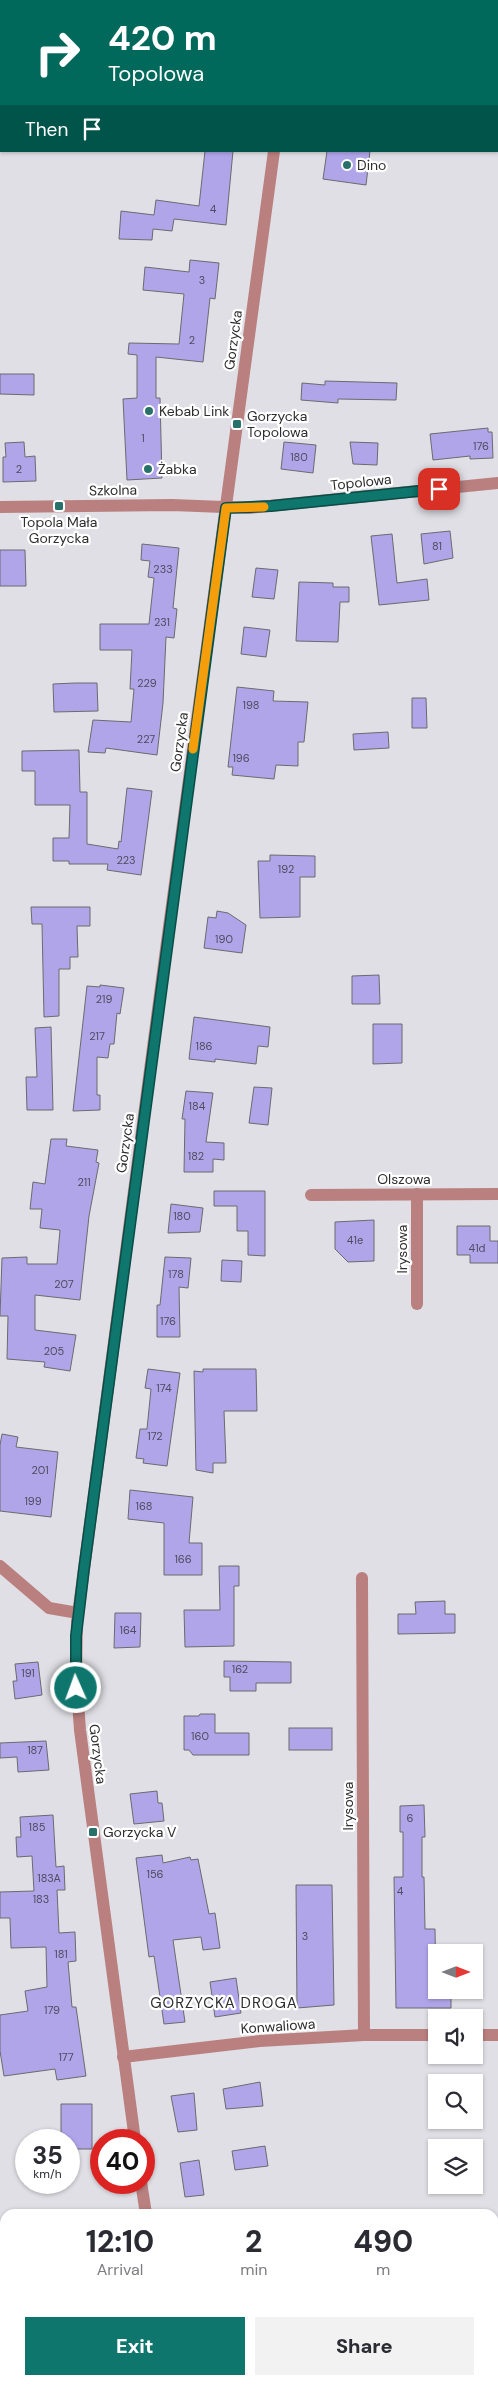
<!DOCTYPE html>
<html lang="en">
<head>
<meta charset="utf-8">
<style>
  body { margin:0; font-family:"DM Sans",sans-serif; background:#f2f2f3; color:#2b2b33; height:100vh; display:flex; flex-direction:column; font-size:19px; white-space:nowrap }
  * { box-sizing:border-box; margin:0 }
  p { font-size:16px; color:#7c7c81 }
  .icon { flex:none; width:28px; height:28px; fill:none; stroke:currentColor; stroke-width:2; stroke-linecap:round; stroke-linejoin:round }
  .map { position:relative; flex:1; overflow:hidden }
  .details { position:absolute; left:0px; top:2209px; width:499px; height:176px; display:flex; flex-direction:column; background:#fff; border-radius:15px 15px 0 0; box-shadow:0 1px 4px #0004 }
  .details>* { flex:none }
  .top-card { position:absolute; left:0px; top:0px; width:499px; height:152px; box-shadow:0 1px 4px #0004; background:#00695c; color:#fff; overflow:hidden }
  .needle { width:32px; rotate:90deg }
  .fabs { position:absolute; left:428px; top:1944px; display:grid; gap:10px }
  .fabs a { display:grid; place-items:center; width:55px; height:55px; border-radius:0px; background:#fff; box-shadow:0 1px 4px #0004; font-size:25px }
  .speed { position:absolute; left:15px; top:2129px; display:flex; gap:10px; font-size:25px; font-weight:700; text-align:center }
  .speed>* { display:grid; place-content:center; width:65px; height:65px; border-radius:50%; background:#fff; box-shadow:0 1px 4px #0004; line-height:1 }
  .speed small { font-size:12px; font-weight:400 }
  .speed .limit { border:8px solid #d22; background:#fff; color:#111 }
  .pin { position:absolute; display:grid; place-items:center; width:42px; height:42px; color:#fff; margin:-21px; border-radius:10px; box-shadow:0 2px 8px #0006 }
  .me { position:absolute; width:55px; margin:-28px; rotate:358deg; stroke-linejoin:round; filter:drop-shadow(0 0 4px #0008) }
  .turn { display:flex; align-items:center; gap:18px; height:105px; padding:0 25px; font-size:22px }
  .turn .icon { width:65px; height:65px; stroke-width:2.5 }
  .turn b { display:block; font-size:35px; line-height:42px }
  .then { display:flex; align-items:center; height:48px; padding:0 25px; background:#0003; gap:10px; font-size:19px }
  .eta { display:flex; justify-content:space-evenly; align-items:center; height:85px; text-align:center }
  .eta b { font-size:30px; font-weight:800; line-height:35px }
  .cta { display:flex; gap:10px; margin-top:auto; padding:10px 25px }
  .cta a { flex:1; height:58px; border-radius:0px; background:#0f766e; color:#fff; font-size:20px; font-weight:800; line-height:58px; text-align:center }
  .cta a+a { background:#f2f2f3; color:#2b2b33 }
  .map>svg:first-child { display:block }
</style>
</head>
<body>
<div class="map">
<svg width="498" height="2384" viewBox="0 0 498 2384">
  <rect width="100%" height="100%" fill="#e0dfe5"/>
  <g fill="#b0a5e9" stroke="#6b6a6f">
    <polygon points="205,151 233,151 226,225 174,219 172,231 153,229 152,240 119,239 121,211 154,215 156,200 199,206"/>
    <polygon points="327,151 370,151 366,185 323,179"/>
    <polygon points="190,260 219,263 215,299 210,298 203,362 156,357 156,398 160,398 162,478 127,480 123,399 137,398 137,355 128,354 129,343 179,344 184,294 143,290 145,267 189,272"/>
    <polygon points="0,374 34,374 34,395 0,394"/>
    <polygon points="325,381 397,383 396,400 338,399 338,403 301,400 302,383 325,385"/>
    <polygon points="488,428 488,432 492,432 493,458 470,459 470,456 433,460 430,434"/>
    <polygon points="24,442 25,457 35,456 36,481 3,482 3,457 6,457 5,443"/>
    <polygon points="284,442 316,445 313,473 281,469"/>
    <polygon points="350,442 378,443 377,465 353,464"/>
    <polygon points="450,531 453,558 424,564 421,534"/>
    <polygon points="392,534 397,583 427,579 429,600 379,605 371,536"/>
    <polygon points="142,544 179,548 173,608 177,609 174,638 166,637 163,703 157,755 106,748 105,753 88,752 93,720 131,722 134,689 130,689 132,650 100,650 100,624 149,624 154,578 148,577 150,561 141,560"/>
    <polygon points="0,550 25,550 26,586 0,586"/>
    <polygon points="256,568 278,570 274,599 252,597"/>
    <polygon points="299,582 333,583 333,587 349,587 349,602 340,602 338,642 296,641"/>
    <polygon points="244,627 270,630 266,657 241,654"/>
    <polygon points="75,683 97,683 98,711 54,712 53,684"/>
    <polygon points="237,687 274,691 273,701 308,702 304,742 298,742 298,766 276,765 274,779 232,775 233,767 228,767"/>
    <polygon points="412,698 426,698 427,728 412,728"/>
    <polygon points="388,732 389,748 354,750 353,734"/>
    <polygon points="79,750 80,792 87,792 87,844 118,849 119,841 121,842 127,788 152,791 141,875 107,870 108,864 69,864 69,861 53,861 53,838 69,838 70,805 35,805 35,771 22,771 22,751"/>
    <polygon points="270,855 315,856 315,877 300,877 300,917 260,918 258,861 270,861"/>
    <polygon points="31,907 90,907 90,926 77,926 78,957 70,957 70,969 59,969 59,1016 44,1017 42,924 32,924"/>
    <polygon points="217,911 228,913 246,925 242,953 204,948 208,917 216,918"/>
    <polygon points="379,975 380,1004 352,1004 352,976"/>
    <polygon points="100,985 124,988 120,1014 117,1013 114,1044 110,1044 108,1058 97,1057 97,1095 100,1095 100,1110 73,1111 87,986 100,987"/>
    <polygon points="194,1017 270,1027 268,1047 258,1046 256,1064 215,1059 215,1062 189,1059"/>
    <polygon points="373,1024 402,1024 402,1063 373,1064"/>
    <polygon points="51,1027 53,1110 27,1110 26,1077 37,1077 35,1028"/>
    <polygon points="254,1087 272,1088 268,1125 249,1123"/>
    <polygon points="186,1091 213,1093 206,1142 224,1143 224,1160 213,1159 213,1172 184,1172 185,1119 182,1119"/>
    <polygon points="51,1139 67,1139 66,1146 98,1150 96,1162 99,1163 89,1216 80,1300 35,1295 35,1330 76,1335 70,1371 44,1367 45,1362 7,1359 8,1316 0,1316 2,1258 27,1257 27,1264 57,1264 60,1230 40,1228 42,1209 30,1209 33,1182 45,1184"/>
    <polygon points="214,1191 265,1191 265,1256 248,1255 248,1231 237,1231 237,1206 214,1206"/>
    <polygon points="171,1204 203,1208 200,1232 168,1233"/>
    <polygon points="374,1220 374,1261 348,1262 335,1249 335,1222"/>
    <polygon points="457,1226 490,1226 490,1241 498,1241 498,1263 470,1263 470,1255 457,1255"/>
    <polygon points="165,1257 191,1258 188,1288 179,1287 180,1337 157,1337 157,1305 160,1305"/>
    <polygon points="222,1260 242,1261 241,1282 221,1281"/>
    <polygon points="148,1369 180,1373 167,1466 143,1463 144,1459 136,1458 140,1429 147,1429 151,1389 145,1388"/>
    <polygon points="203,1369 256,1369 257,1411 224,1411 226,1463 213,1463 213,1473 196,1470 194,1371 203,1372"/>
    <polygon points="2,1434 18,1437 16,1447 58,1452 51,1517 0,1511 0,1445"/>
    <polygon points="130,1490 193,1497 189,1543 202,1543 202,1575 164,1575 164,1523 128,1519"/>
    <polygon points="219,1566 239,1566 239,1586 234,1586 234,1646 185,1647 184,1610 220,1610"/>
    <polygon points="445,1601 445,1614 455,1614 455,1633 398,1634 398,1614 416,1614 415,1602"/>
    <polygon points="115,1613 141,1613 140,1647 114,1648"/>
    <polygon points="224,1661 291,1662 291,1683 256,1683 256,1691 230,1691 230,1677 224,1677"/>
    <polygon points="38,1662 42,1695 15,1699 13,1681 17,1681 15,1664"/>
    <polygon points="200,1714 215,1714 215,1733 249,1733 249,1755 193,1755 189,1750 184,1750 184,1716 199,1716"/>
    <rect x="289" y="1728" width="43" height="22"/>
    <polygon points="46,1741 49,1770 18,1772 17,1757 0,1758 0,1743"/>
    <polygon points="157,1791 158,1803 162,1803 164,1821 134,1824 130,1794"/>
    <polygon points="424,1805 425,1837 422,1837 422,1877 424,1877 425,1929 435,1929 436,1990 451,1990 451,2008 396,2008 394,1877 403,1877 403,1832 400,1832 400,1806"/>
    <polygon points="53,1815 56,1867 64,1866 65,1890 57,1890 59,1933 75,1932 76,1961 68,1962 72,2007 76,2007 86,2076 57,2080 55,2069 4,2076 0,2051 0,2015 28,2011 25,1991 47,1987 46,1947 11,1948 10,1918 0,1918 0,1892 34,1891 32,1856 17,1857 16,1837 21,1837 20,1817"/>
    <polygon points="162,1855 163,1863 190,1857 191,1860 198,1859 209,1914 215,1913 220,1948 203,1950 201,1937 173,1940 185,2022 164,2024 154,1956 149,1957 136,1858"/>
    <polygon points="296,1885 332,1885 334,2005 297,2008"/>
    <polygon points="236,1978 241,2013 215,2017 210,1982"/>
    <polygon points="260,2082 263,2106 226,2109 223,2089"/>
    <polygon points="194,2093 197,2130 178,2132 171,2096"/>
    <polygon points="61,2104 92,2104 92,2149 69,2149 69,2140 61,2140"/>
    <polygon points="265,2146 268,2166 235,2170 232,2151"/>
    <polygon points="199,2160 204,2195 185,2197 180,2163"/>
  </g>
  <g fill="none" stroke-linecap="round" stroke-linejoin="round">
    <g stroke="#b9807f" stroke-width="12">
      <polyline points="295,1 295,0"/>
      <polyline points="0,507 172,505 249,508 498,483"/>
      <polyline points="417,1194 417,1304"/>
      <polyline points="311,1195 498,1194"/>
      <polyline points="0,1566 49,1608 78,1613"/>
      <polyline points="362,1578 364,2035"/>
      <polyline points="474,2035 498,2035"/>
      <polyline points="123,2057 260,2041 364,2035 436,2035"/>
      <polyline points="135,2140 80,1730 76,1675 77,1622 164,964 274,151"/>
      <polyline points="141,2182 146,2214"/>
      <polyline points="169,2380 170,2384"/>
    </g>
  </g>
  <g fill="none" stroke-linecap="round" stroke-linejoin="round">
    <g stroke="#0a4d48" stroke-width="12">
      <polyline id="route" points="76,1688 76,1636 84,1569 226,508 271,506 439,489"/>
    </g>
    <use href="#route" stroke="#0f766e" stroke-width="9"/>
    <polyline stroke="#f59e0b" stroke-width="9" points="193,749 226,508 264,507"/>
  </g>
  <g fill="#28716b" stroke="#fff" stroke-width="2">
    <circle cx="347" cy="165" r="5"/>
    <circle cx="149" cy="411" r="5"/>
    <rect x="232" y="419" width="10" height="10" rx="2.5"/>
    <circle cx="148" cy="469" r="5"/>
    <rect x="54" y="501" width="10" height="10" rx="2.5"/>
    <rect x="88" y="1827" width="10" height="10" rx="2.5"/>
  </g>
  <g text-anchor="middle" stroke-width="4.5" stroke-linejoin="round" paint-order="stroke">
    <g font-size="11" fill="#4e4c5e">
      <text x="213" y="213">4</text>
      <text x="202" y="284">3</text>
      <text x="192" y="344">2</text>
      <text x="143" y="442">1</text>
      <text x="481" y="450">176</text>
      <text x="299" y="461">180</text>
      <text x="19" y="473">2</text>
      <text x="437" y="550">81</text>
      <text x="163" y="573">233</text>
      <text x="162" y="626">231</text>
      <text x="147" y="687">229</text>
      <text x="251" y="709">198</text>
      <text x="146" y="743">227</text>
      <text x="241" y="762">196</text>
      <text x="126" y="864">223</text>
      <text x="286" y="873">192</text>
      <text x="224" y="943">190</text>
      <text x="104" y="1003">219</text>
      <text x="97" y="1040">217</text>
      <text x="204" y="1050">186</text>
      <text x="197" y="1110">184</text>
      <text x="196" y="1160">182</text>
      <text x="84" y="1186">211</text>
      <text x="182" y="1220">180</text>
      <text x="355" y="1244">41e</text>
      <text x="477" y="1252">41d</text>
      <text x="176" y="1278">178</text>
      <text x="64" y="1288">207</text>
      <text x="168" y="1325">176</text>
      <text x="54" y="1355">205</text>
      <text x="164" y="1392">174</text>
      <text x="155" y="1440">172</text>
      <text x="40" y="1474">201</text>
      <text x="33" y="1505">199</text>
      <text x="144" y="1510">168</text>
      <text x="183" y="1563">166</text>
      <text x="128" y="1634">164</text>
      <text x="240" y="1673">162</text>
      <text x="28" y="1677">191</text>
      <text x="200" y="1740">160</text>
      <text x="35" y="1754">187</text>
      <text x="410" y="1822">6</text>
      <text x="37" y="1831">185</text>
      <text x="155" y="1878">156</text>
      <text x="49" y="1882">183A</text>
      <text x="400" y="1895">4</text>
      <text x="41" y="1903">183</text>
      <text x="305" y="1940">3</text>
      <text x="61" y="1958">181</text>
      <text x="52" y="2014">179</text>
      <text x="66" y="2061">177</text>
    </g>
    <g font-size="14" fill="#2e2e30" stroke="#fff" text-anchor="start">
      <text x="357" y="170">Dino</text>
      <text x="159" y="416">Kebab Link</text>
      <text x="247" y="421">Gorzycka<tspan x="247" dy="16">Topolowa</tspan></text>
      <text x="158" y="474">Żabka</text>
      <text x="59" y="527" text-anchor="middle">Topola Mała<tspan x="59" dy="16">Gorzycka</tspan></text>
      <text x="103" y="1837">Gorzycka V</text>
    </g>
    <g font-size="14" fill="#2e2e30" stroke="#fff">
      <text transform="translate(233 340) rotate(-82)" y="5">Gorzycka</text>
      <text transform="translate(361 482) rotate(-6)" y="5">Topolowa</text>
      <text transform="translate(113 490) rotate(-1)" y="5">Szkolna</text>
      <text transform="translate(179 742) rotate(-82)" y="5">Gorzycka</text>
      <text transform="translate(125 1143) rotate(-82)" y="5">Gorzycka</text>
      <text x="404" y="1184">Olszowa</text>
      <text transform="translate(402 1249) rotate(-90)" y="5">Irysowa</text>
      <text transform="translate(98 1754) rotate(83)" y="5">Gorzycka</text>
      <text transform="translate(348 1806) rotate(-90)" y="5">Irysowa</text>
      <text transform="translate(278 2026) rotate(-4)" y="5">Konwaliowa</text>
    </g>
    <g font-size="15" letter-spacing="1" fill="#2e2e30" stroke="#fff">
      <text x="224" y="2008">GORZYCKA DROGA</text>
    </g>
  </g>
</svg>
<div class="fabs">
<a><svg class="needle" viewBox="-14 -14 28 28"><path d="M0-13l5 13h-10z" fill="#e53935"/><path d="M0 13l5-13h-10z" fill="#7c7c81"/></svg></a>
<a><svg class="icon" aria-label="sound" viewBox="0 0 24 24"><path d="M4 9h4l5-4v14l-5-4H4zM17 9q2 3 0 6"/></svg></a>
<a><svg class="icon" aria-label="search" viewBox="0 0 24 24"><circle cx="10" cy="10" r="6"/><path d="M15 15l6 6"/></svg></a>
<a><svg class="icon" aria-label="layers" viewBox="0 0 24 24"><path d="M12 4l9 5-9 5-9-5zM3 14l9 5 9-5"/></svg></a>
</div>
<div class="speed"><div>35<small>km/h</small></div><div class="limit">40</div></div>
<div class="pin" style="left:439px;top:489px;background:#d93025"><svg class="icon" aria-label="arrive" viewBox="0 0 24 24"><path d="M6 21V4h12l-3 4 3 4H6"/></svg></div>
<svg class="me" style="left:76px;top:1688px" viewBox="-20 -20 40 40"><circle r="17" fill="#0f766e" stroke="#fff" stroke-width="3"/><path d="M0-11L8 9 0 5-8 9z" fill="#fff"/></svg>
<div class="top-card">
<div class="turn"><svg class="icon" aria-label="right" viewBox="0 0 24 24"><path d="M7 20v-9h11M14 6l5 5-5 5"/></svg><div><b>420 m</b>Topolowa</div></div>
<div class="then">Then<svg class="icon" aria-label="arrive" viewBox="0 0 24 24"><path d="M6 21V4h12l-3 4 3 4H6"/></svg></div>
</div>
<section class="details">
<div class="eta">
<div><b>12:10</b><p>Arrival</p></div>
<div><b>2</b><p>min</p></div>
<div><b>490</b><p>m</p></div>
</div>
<div class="cta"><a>Exit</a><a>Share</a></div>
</section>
</div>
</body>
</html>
